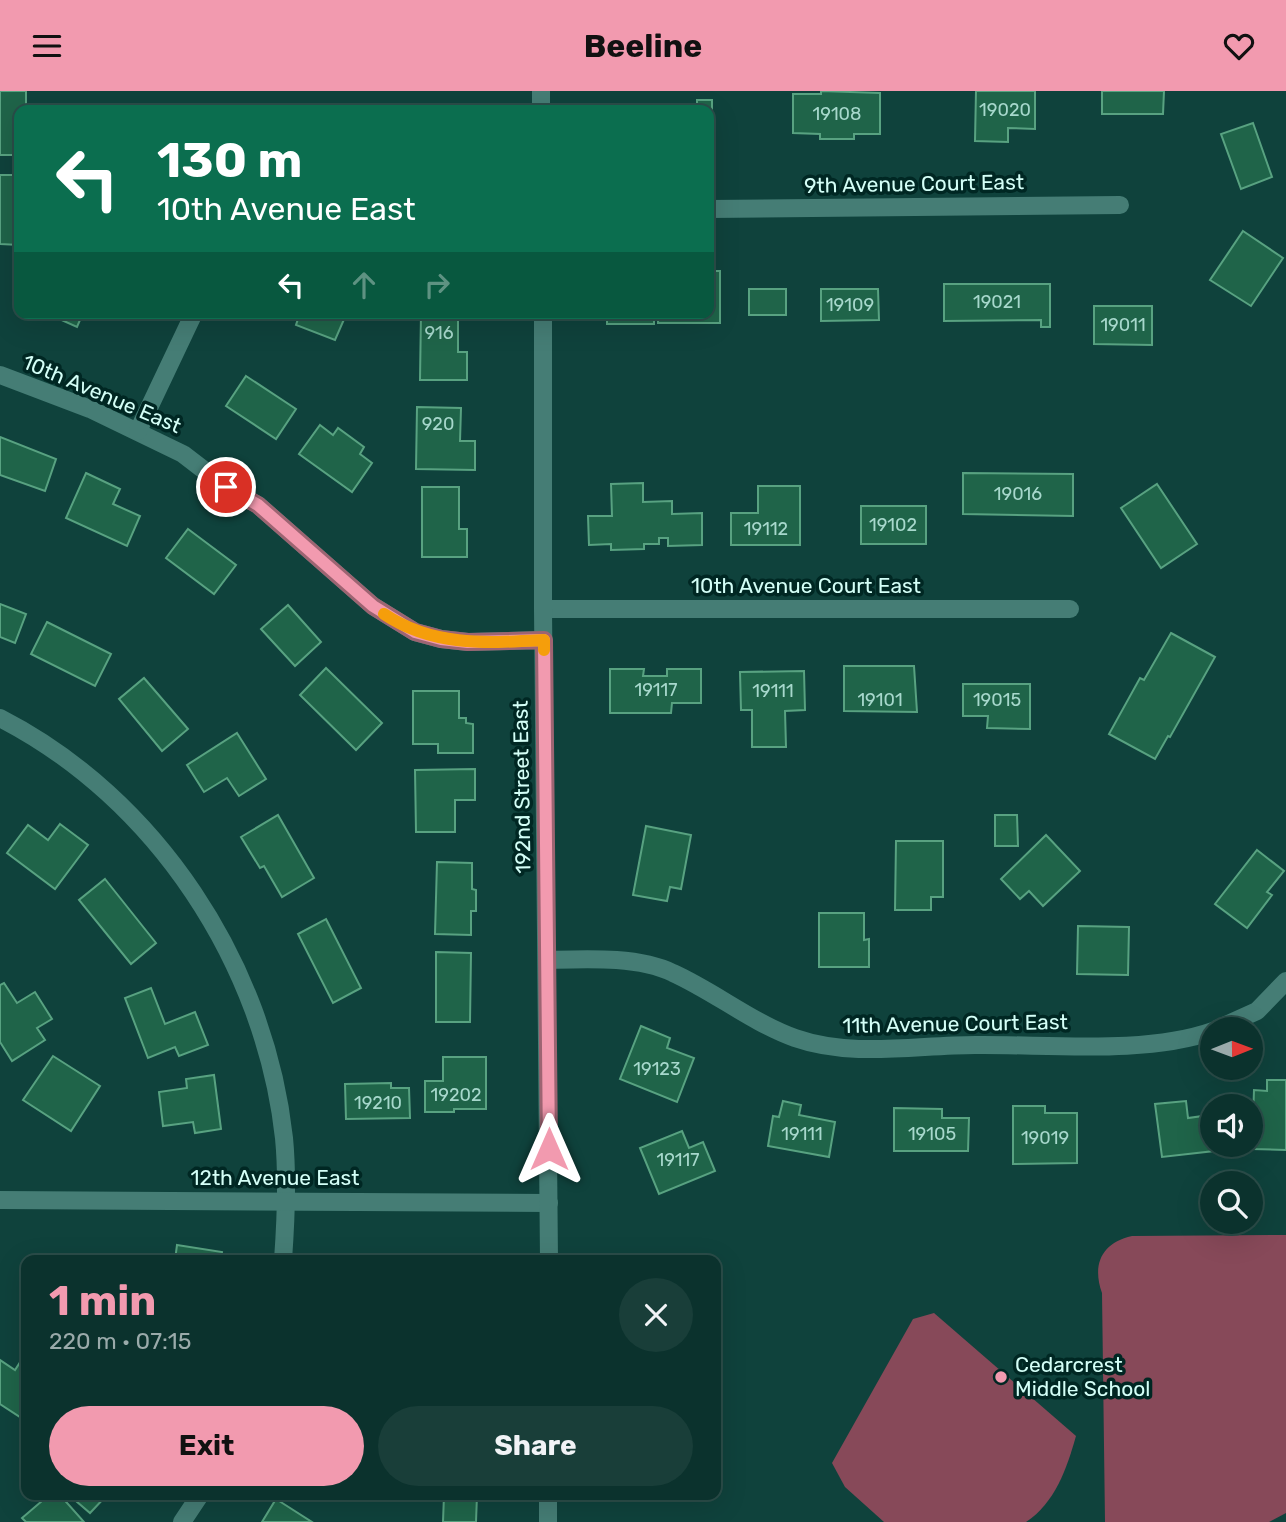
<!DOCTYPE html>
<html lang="en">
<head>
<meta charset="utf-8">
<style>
  body { margin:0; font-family:Rubik,sans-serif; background:#193e39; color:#f1f3f6; height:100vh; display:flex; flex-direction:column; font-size:26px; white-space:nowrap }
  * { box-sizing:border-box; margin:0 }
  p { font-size:23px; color:#9aaaaa }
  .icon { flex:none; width:38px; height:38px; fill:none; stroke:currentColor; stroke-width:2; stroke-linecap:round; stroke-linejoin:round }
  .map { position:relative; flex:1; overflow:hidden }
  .drawer { position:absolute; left:21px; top:1164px; width:700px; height:245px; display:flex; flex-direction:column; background:#0b322d; border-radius:14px; box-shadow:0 7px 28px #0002,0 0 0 2px #2b4d49 }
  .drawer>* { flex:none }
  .banner { position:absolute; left:14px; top:14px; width:700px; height:214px; border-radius:14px; box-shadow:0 7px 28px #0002,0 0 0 2px #2b4d49; background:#0b6e4f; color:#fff; overflow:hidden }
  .needle { width:46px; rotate:89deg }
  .buttons { position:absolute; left:1200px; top:926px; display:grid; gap:14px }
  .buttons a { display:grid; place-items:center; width:63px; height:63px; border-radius:50%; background:#0b322d; box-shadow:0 7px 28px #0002,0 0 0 2px #2b4d49; font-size:35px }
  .pin { position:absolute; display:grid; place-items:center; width:60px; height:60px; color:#fff; margin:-30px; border:4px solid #fff; border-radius:50%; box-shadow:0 2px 7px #0007 }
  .me { position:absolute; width:77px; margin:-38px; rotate:0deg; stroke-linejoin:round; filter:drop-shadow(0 0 5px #0008) }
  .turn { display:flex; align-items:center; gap:24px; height:147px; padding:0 28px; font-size:32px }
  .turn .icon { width:91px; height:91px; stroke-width:2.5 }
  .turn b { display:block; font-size:49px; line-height:60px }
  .lanes { display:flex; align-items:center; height:66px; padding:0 28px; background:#0003; justify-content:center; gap:35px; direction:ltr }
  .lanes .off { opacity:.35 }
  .round { display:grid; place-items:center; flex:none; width:74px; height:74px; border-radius:37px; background:#193e39 }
  .overview { display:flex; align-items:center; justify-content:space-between; height:119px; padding:0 28px }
  h1 { font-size:42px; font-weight:700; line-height:52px; color:#f29aaf }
  .primary-button { display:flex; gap:14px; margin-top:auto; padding:14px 28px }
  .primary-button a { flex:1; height:80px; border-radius:42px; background:#f29aaf; color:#111; font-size:28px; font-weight:700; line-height:80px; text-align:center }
  .primary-button a+a { background:#193e39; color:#f1f3f6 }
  header { display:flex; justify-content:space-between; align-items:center; height:91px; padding:0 28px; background:#f29aaf; color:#111; font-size:32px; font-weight:700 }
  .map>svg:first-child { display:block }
</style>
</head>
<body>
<header><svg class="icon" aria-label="menu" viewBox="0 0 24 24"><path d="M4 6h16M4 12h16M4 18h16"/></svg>Beeline<svg class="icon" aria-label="heart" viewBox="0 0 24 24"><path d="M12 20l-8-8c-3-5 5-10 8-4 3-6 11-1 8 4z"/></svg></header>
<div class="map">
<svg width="1286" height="1431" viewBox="0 0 1286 1431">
  <rect width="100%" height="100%" fill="#0f423c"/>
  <g fill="#874959">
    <path d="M1286 1144V1422L1269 1431H1105L1102 1202C1092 1174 1101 1152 1132 1145Z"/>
    <path d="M934 1222 1076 1345C1067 1377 1055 1412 1026 1431H884L845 1396 832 1372 913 1228Z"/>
  </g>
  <g fill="#1f6449" stroke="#58a281" stroke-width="2">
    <polygon points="0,0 26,0 26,19 19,19 19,64 0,64"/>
    <polygon points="821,0 880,2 880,43 854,43 854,48 820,48 820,43 793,42 793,3 821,3"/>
    <polygon points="976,0 1035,0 1035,38 1008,37 1008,51 975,50"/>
    <polygon points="1102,0 1164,0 1163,23 1102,23"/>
    <polygon points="697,9 712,9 712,50 709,50 709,19 652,19 652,13 697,13"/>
    <polygon points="1253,32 1272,86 1241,98 1221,43"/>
    <polygon points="0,84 19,84 19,154 0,153"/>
    <polygon points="1243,140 1283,167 1251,215 1210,189"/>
    <polygon points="709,180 720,180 720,232 658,232 658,222 709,222"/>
    <polygon points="944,193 1050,193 1050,236 1041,236 1041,229 944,230"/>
    <rect x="749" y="198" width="37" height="26"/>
    <polygon points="821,198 878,198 879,229 821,230"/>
    <polygon points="1094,215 1152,215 1152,254 1094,253"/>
    <polygon points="46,222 83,222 77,236"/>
    <polygon points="300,222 353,222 351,228 345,226 335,249 296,234"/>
    <polygon points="421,222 458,222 458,261 467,261 467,289 420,289"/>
    <rect x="607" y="222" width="47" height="11"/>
    <polygon points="246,285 296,318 276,348 226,315"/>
    <polygon points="417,316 461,317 460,350 475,350 475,379 416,378"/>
    <polygon points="320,334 333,344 338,337 364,356 360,363 372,372 352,401 299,363"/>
    <polygon points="0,346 56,368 45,400 0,384"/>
    <polygon points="86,382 120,398 113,413 140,425 127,455 66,427"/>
    <polygon points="963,382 1073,383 1073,425 963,423"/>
    <polygon points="643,392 643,411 672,410 672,423 702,422 702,454 668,455 668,447 659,447 659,453 644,453 644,458 611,459 611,453 589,454 588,425 612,425 611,393"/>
    <polygon points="1157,393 1197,453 1161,477 1121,417"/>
    <polygon points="758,395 800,395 800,454 731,454 731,422 758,422"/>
    <polygon points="422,396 459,396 459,438 467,438 467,466 422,466"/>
    <rect x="861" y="415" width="65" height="38"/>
    <polygon points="188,438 236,474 214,503 166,467"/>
    <polygon points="0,513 26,523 15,552 0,546"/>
    <polygon points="288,514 321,551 295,575 261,538"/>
    <polygon points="47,531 111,563 95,595 31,563"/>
    <polygon points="1171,542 1215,566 1170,646 1168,645 1155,668 1109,643 1140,587 1144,589"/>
    <polygon points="844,575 914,575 917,621 844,620"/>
    <polygon points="326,577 382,632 356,659 300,604"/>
    <polygon points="610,578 644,578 643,585 667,585 667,578 701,578 701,612 672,612 671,622 610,622"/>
    <polygon points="804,580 805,619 785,620 786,656 752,656 752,619 741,619 740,581"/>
    <polygon points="144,587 188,638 162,660 119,608"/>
    <polygon points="963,593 1030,593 1030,638 987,637 988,625 963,625"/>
    <polygon points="413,600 459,600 459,627 466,627 466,632 473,633 473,662 438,662 438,653 413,653"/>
    <polygon points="237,642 266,688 239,705 227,687 204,701 187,674"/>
    <polygon points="475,678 475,709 455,709 455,741 416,741 415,679"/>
    <polygon points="278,724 314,787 282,806 264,775 260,777 241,746"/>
    <polygon points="995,724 1017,724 1018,755 995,755"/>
    <polygon points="60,733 88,754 55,798 7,762 28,734 48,749"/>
    <polygon points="646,735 691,744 681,798 670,796 667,810 633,804"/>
    <polygon points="1046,744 1080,780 1043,815 1029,800 1020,808 1001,788"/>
    <polygon points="896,750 943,750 943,806 931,806 931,819 895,819"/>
    <polygon points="1257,759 1284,780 1267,801 1272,804 1247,837 1215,813"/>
    <polygon points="437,771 472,772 472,798 476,799 476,820 471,820 471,844 435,843"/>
    <polygon points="105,788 156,852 131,873 79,809"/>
    <polygon points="819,822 864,822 864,849 869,848 869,876 819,876"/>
    <polygon points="326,828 361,897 333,912 298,843"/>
    <polygon points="1078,835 1129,836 1128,884 1077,883"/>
    <polygon points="436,861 471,862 470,931 436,931"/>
    <polygon points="4,892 17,912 35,901 52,928 37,937 45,949 12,970 0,951 0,894"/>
    <polygon points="151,897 165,933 195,921 208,954 179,965 175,956 148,967 125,907"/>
    <polygon points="641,935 670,947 667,957 694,967 677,1011 620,988"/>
    <polygon points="53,965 100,995 71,1040 23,1009"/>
    <polygon points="443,966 486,966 486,1018 454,1018 454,1021 425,1021 425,990 443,990"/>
    <polygon points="214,984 221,1038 195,1042 193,1031 163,1035 159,1001 187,997 186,988"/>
    <polygon points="1267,989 1286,989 1286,1059 1252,1058 1254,999 1267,1000"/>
    <polygon points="391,992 391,997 409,997 410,1027 346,1028 345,993"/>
    <polygon points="783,1010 801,1014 799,1024 835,1031 829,1066 768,1055 773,1025 779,1026"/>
    <polygon points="1186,1010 1188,1027 1210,1024 1214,1060 1162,1066 1155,1013"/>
    <polygon points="1013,1015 1045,1015 1045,1022 1077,1022 1077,1072 1013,1073"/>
    <polygon points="894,1017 942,1018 942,1027 969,1027 968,1060 894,1060"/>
    <polygon points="682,1040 689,1057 703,1051 715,1080 659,1103 640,1057"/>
    <polygon points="177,1154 222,1161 221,1169 175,1169"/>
    <polygon points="26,1262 26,1317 20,1326 0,1313 0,1269 15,1279"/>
    <polygon points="49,1404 60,1404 84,1431 26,1431 22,1427"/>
    <polygon points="69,1404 107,1404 90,1422"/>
    <polygon points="444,1404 477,1404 476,1431 443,1431"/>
    <polygon points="276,1408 312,1431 262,1431"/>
  </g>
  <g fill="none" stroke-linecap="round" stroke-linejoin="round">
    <g stroke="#457d75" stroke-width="18">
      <polyline points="709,118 1120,114"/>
      <polyline points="0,284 90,318 183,363 226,396 258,414 373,515 415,541 441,548 468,551 544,549"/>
      <polyline points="138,340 194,222"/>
      <polyline points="543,518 1070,518"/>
      <path d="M0 627C156 707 265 873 284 1047 288 1088 286 1128 283 1169"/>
      <path d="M547 869C586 868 638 865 673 882 715 901 751 931 795 947 852 967 916 954 975 954 1047 953 1145 964 1213 940"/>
      <polyline points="1217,938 1257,920 1286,890"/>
      <polyline points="0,1109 549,1112"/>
      <polyline points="182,1431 200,1404"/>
    </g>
    <g stroke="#457d75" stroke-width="18">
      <polyline points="541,0 541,19"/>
      <polyline points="543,222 543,518 549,1169"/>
      <polyline points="548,1431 548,1404"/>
    </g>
  </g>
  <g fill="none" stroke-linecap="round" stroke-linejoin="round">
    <g stroke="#9d6472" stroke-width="18">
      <polyline id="route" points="226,396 258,414 373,515 415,541 441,548 468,551 544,549 549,1058"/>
    </g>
    <use href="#route" stroke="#f29aaf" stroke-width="12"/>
    <path stroke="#f59e0b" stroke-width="12" d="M384 523C433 556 487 552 544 549V559"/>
  </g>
  <circle fill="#f29aaf" stroke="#002723" stroke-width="2.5" cx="1001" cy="1286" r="7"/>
  <g text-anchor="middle" stroke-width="7" stroke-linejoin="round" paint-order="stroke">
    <g font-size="18" fill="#a7d8cc">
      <text x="1005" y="25">19020</text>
      <text x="837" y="29">19108</text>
      <text x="997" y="217">19021</text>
      <text x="850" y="220">19109</text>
      <text x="1123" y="240">19011</text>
      <text x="439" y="248">916</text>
      <text x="438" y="339">920</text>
      <text x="1018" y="409">19016</text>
      <text x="893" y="440">19102</text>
      <text x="766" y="444">19112</text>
      <text x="656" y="605">19117</text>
      <text x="773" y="606">19111</text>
      <text x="880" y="615">19101</text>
      <text x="997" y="615">19015</text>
      <text x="657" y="984">19123</text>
      <text x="456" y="1010">19202</text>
      <text x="378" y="1018">19210</text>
      <text x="802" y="1049">19111</text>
      <text x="932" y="1049">19105</text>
      <text x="1045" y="1053">19019</text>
      <text x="678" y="1075">19117</text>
    </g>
    <g font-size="21" fill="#d4fff7" stroke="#002723">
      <text transform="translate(914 93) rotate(-1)" y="7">9th Avenue Court East</text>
      <text transform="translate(102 303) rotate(23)" y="7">10th Avenue East</text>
      <text x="806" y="502">10th Avenue Court East</text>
      <text transform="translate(522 696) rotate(-91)" y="7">192nd Street East</text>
      <text transform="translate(955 933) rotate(-1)" y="7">11th Avenue Court East</text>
      <text x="275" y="1094">12th Avenue East</text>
    </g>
    <g font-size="21" fill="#d4fff7" stroke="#002723" text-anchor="start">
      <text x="1015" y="1281">Cedarcrest<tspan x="1015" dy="24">Middle School</tspan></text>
    </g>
  </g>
</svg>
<div class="buttons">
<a><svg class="needle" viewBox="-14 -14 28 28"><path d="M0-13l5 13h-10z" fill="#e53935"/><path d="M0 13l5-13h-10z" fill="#9aaaaa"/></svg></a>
<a><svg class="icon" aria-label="sound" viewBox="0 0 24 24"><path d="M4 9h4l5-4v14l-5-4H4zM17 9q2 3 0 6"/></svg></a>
<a><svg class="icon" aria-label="search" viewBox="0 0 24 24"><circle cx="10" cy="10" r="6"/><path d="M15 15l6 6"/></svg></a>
</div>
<div class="pin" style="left:226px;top:396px;background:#d93025"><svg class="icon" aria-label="arrive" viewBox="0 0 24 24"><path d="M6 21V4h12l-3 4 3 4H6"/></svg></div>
<svg class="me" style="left:549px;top:1058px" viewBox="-20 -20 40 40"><path d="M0-17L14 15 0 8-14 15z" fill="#f29aaf" stroke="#fff" stroke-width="4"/></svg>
<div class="banner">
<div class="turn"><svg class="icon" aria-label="left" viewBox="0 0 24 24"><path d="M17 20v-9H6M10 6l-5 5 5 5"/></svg><div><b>130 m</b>10th Avenue East</div></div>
<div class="lanes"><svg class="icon" aria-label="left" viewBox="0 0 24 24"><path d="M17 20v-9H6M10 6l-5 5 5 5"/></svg><svg class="icon off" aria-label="ahead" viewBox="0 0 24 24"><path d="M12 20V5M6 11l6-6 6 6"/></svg><svg class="icon off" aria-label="right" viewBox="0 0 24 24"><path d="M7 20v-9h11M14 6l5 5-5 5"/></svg></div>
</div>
<section class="drawer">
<div class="overview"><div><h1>1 min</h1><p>220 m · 07:15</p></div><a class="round"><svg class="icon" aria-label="close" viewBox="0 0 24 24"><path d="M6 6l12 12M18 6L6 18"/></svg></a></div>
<div class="primary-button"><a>Exit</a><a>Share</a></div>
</section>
</div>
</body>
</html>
